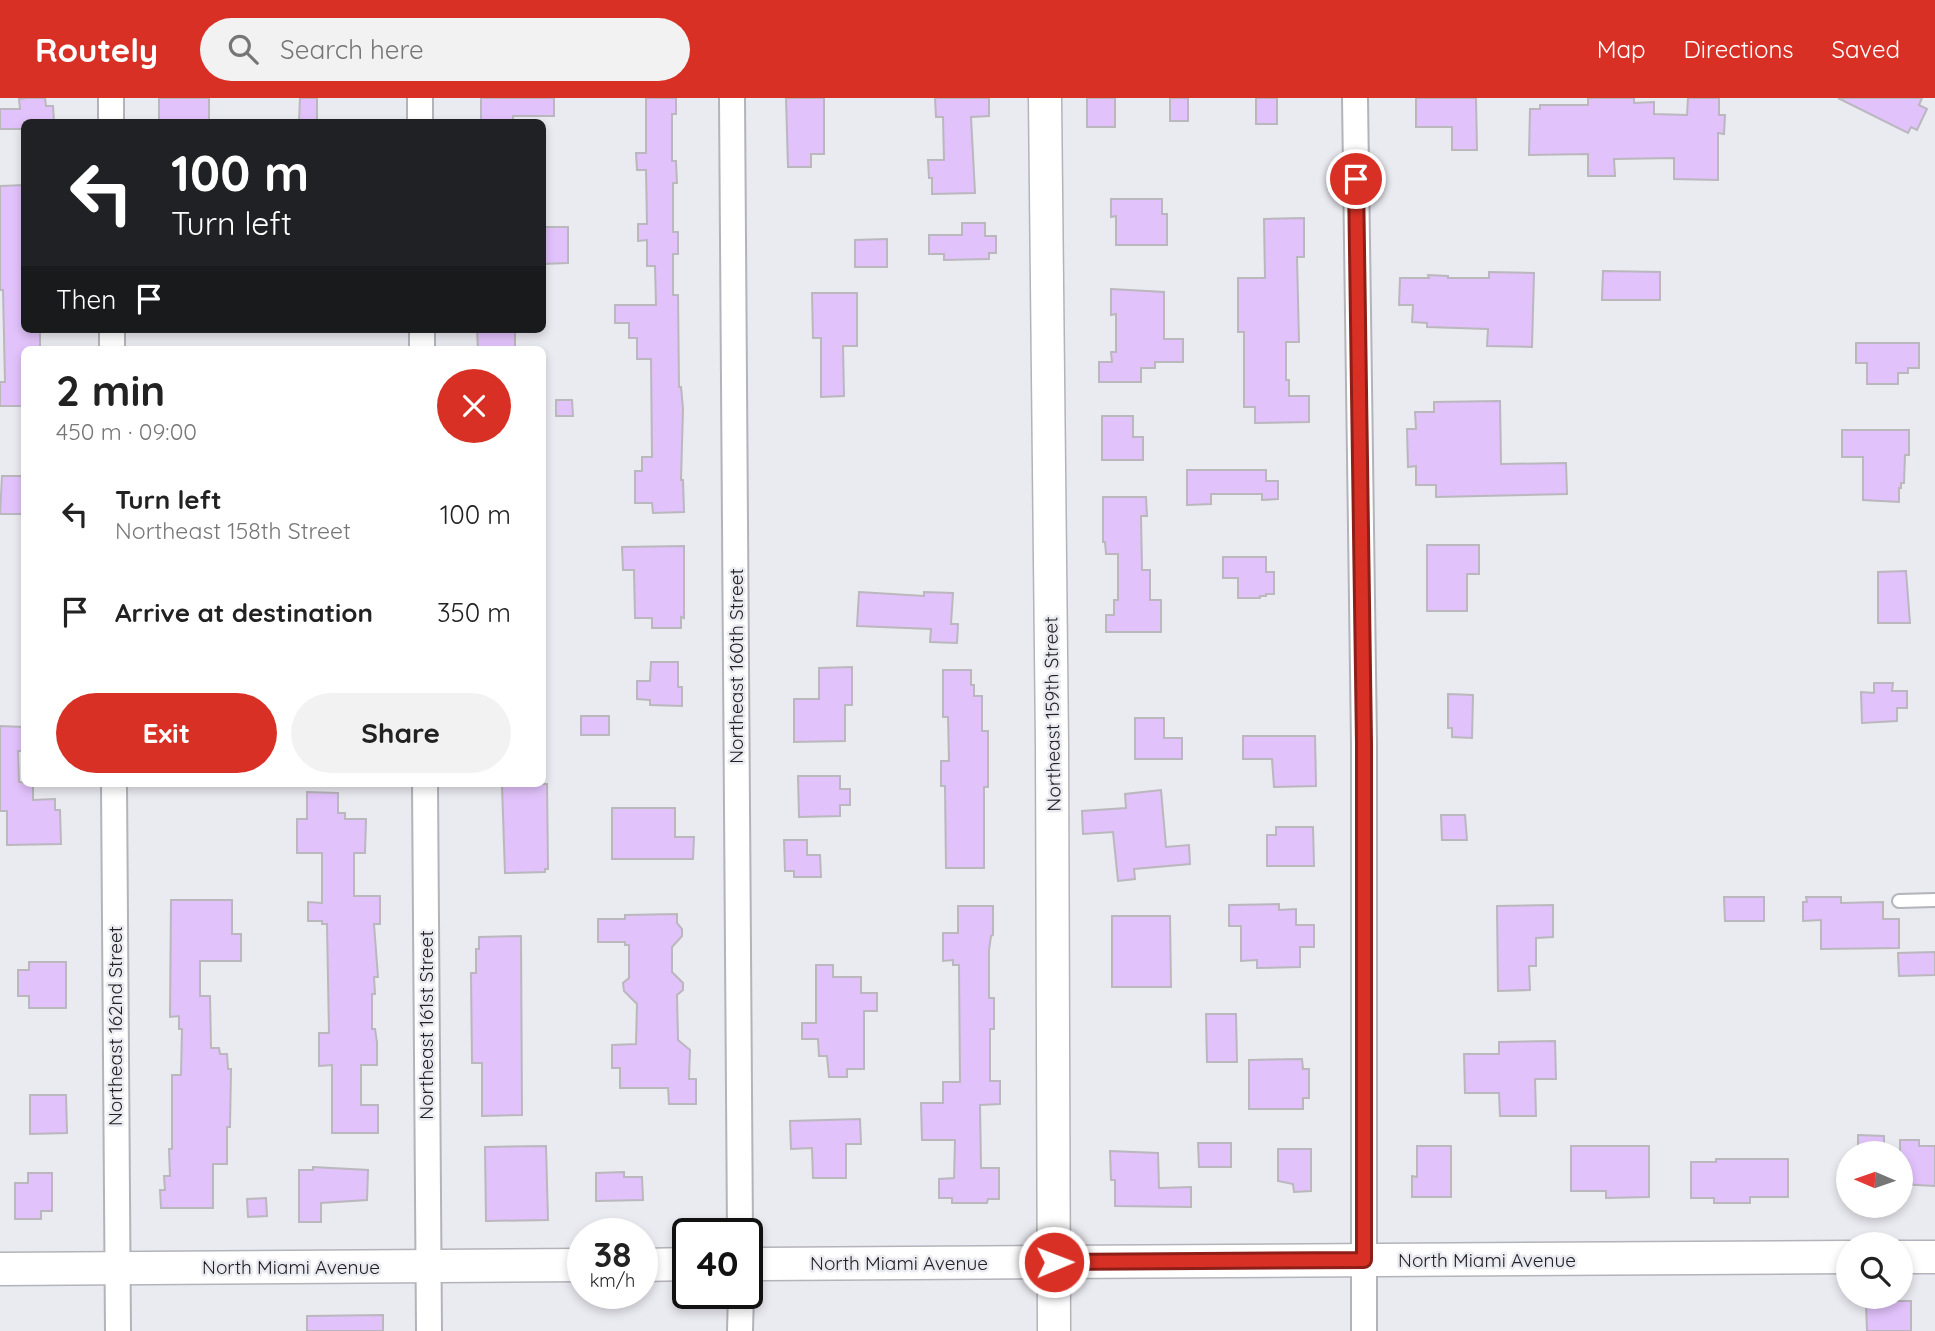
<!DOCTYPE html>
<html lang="en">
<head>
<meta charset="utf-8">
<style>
  body { margin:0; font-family:Quicksand,sans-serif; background:#f2f2f2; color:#222; height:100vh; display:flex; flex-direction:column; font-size:26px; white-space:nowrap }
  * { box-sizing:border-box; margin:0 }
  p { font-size:23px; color:#767676 }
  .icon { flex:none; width:38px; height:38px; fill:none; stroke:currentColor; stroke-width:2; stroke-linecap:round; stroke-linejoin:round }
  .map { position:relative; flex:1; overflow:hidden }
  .details { position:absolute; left:21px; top:248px; width:525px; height:441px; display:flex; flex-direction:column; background:#fff; border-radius:10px; box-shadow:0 4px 10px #0003 }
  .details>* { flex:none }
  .banner { position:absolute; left:21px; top:21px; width:525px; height:214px; border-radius:10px; box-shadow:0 4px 10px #0003; background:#202124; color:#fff; overflow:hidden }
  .needle { width:46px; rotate:272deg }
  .buttons { position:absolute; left:1836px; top:1043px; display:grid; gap:14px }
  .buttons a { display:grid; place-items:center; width:77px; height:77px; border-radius:50%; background:#fff; box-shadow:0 4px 10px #0003; font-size:35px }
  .speed { position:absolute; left:567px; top:1120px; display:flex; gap:14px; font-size:35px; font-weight:700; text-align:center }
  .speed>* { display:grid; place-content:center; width:91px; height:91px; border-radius:50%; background:#fff; box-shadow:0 4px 10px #0003; line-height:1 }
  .speed small { font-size:18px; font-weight:400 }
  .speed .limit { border:4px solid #111; border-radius:10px; background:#fff; color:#111 }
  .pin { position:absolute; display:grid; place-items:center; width:60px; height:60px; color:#fff; margin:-30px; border:4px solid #fff; border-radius:50%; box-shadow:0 2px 7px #0007 }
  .me { position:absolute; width:77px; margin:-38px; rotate:89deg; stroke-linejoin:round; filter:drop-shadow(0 0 5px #0008) }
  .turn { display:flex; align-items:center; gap:24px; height:147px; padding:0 35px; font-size:32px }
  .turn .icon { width:91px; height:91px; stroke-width:2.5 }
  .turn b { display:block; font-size:49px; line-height:60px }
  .then { display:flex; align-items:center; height:66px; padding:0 35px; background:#0003; gap:14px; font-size:26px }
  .round { display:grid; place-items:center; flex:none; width:74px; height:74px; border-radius:37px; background:#f2f2f2 }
  .headline { display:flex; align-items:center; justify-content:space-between; height:119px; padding:0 35px }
  h1 { font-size:42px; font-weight:700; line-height:52px }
  .button { display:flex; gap:14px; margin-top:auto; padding:14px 35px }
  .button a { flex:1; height:80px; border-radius:42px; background:#d93025; color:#fff; font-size:28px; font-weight:700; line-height:80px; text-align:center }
  .button a+a { background:#f2f2f2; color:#222 }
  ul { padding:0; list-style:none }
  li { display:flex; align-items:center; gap:21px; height:98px; padding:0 35px }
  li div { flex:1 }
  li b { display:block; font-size:26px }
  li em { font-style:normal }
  header { display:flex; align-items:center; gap:42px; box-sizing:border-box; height:98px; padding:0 35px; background:#d93025; color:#fff }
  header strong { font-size:33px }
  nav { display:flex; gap:38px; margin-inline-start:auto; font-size:24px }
  .search { width:490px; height:63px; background:#f2f2f2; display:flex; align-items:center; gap:18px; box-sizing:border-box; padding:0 24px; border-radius:38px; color:#767676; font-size:26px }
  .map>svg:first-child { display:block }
</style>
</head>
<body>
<header>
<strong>Routely</strong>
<div class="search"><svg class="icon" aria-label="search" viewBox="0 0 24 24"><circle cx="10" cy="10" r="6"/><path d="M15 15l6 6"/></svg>Search here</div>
<nav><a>Map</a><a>Directions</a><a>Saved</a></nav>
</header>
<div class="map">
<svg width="1935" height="1233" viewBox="0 0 1935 1233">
  <rect width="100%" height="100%" fill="#eaeaf1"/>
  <g fill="#e2c2fb" stroke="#bab7bd" stroke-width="2">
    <polygon points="27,0 45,0 46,8 53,8 54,24 24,24 24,31 0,31 0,11 20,11 19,1"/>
    <rect x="159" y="0" width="50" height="24"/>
    <polygon points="300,0 317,0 317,24 299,24"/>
    <polygon points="481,0 554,0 554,18 513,18 513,24 481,24"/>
    <polygon points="646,0 676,0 676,16 672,16 672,63 676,63 677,85 673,85 673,134 678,134 678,156 673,156 673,197 678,197 679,289 681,289 683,311 681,382 683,382 684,414 653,415 652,405 635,405 635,373 642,373 642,359 652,359 651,261 637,261 637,240 629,240 629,225 615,225 615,207 656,207 655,168 647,168 647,142 638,143 638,126 647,126 646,72 637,72 636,55 646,55"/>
    <polygon points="786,0 824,0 824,56 811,56 811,69 788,69"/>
    <polygon points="935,0 989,0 989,18 971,19 975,95 932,96 932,80 929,80 928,62 944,62 943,19 936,19"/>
    <rect x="1087" y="0" width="28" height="29"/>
    <rect x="1170" y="0" width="18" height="23"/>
    <rect x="1256" y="0" width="21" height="26"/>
    <polygon points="1416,0 1476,0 1477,52 1452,52 1452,29 1416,29"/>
    <polygon points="1588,0 1634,0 1634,5 1654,4 1654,16 1687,17 1688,0 1719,0 1719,17 1725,17 1724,36 1718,35 1718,82 1674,81 1674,60 1614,61 1615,78 1588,78 1588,56 1529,57 1530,11 1540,11 1540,7 1588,7"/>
    <polygon points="1838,0 1922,0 1919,7 1927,11 1917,32 1911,29 1908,35"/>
    <polygon points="24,87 24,231 40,231 40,252 24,252 24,308 0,308 0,284 5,284 3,192 0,192 0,88"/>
    <polygon points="1111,101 1162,101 1162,116 1167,116 1167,147 1116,147 1116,118 1111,119"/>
    <polygon points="1304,120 1304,159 1297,159 1299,244 1286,244 1286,282 1289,282 1289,298 1309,298 1309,324 1255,325 1255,309 1244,309 1244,234 1238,234 1238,180 1265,180 1264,121"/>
    <polygon points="962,125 985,125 985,138 996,138 996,155 989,155 989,161 944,162 944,156 929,156 929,137 962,137"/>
    <polygon points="542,129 568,129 568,165 542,166"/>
    <polygon points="887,141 887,169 855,169 855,142"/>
    <polygon points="1603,173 1660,174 1660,202 1602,202"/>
    <polygon points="1489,174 1534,175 1532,249 1487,248 1488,231 1427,229 1427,225 1412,224 1413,207 1399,207 1400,180 1429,180 1428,177 1448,178 1448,180 1489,180"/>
    <polygon points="1111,191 1164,194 1164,241 1183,241 1183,264 1155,264 1155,270 1141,270 1141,284 1099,284 1099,264 1112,264 1111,254 1116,254 1116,216 1111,217"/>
    <polygon points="812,195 857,195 857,248 843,248 844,298 821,299 821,240 813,240"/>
    <polygon points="477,231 515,231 515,252 478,252"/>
    <polygon points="1856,245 1919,245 1919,270 1908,270 1908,275 1898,275 1898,286 1867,286 1867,265 1856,265"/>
    <polygon points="556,302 572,302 573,318 556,318"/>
    <polygon points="1500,303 1501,366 1566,365 1567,396 1436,399 1436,387 1416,387 1416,368 1408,369 1407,331 1416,331 1415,314 1434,314 1434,304"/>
    <polygon points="1102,318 1133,318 1133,339 1143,339 1143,362 1102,362"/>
    <polygon points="1842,332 1909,332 1909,357 1905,357 1904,385 1901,385 1901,390 1899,390 1899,404 1863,402 1863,359 1842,359"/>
    <polygon points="1187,372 1266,372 1266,383 1278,383 1278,401 1262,402 1262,396 1211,396 1211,406 1187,407"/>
    <polygon points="2,378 24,378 24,416 0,416"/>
    <polygon points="1103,399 1146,399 1147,418 1141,418 1142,472 1150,472 1150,502 1161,502 1161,534 1106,534 1106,517 1114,517 1114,502 1118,502 1118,456 1106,456 1105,444 1103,444"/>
    <polygon points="1427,447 1479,447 1479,476 1467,476 1467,513 1427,513"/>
    <polygon points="684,448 684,520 681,519 681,530 652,530 652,520 635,520 634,472 623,472 622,449"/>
    <polygon points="1223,459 1266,459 1266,474 1274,474 1274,496 1266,496 1266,498 1260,498 1260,500 1238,500 1238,480 1223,480"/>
    <polygon points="1906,473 1910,525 1878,525 1878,474"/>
    <polygon points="859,494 924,498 924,494 953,495 951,526 958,526 957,545 930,544 931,531 857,528"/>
    <polygon points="651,564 678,564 678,589 682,589 682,608 650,607 650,602 637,601 637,583 650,583"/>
    <polygon points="852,569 852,607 845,607 845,643 794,644 794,601 819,601 819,570"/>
    <polygon points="943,572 971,572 971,587 974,587 974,598 982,598 982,633 988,633 988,689 984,689 984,770 946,770 945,688 941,688 941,663 949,663 948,619 943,619"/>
    <polygon points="1874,585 1893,585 1892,593 1907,593 1907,610 1897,610 1897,623 1862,625 1861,594 1874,595"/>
    <polygon points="1448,596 1473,597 1472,640 1452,639 1452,630 1448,630"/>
    <rect x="581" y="618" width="28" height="19"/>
    <polygon points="1135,620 1164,620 1164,640 1182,640 1182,661 1135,661"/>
    <polygon points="0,628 24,629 24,653 18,653 19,684 33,686 33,702 55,701 55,712 60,712 61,746 7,747 7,713 0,713"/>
    <polygon points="1243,638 1315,638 1316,688 1274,689 1272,661 1243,661"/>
    <polygon points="798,678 840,678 840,691 850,691 850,707 840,707 840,718 799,719"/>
    <polygon points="517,686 547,686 548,771 545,771 545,774 505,775 502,688 517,688"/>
    <polygon points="1161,692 1166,749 1189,747 1190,766 1134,771 1135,781 1118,783 1113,734 1083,736 1082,713 1126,710 1125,696"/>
    <polygon points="307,694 338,695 338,715 345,715 345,721 366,721 365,755 354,755 354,798 380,798 380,826 374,826 378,879 374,879 375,896 372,896 372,931 375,931 377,944 377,967 361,967 361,1007 378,1007 378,1035 332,1035 332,967 319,968 319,935 329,935 327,826 322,826 322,823 308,823 308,804 322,805 322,755 297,755 297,721 307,721"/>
    <polygon points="612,710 675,710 675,739 694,739 693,761 612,761"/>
    <polygon points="1441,717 1465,717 1467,742 1442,742"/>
    <polygon points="1276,729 1313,729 1314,768 1267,768 1267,737 1276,737"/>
    <polygon points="784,742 807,742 807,757 820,757 821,779 794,779 794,773 785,773"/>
    <polygon points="1724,799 1764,799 1764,823 1725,823"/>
    <polygon points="1806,799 1841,799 1841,805 1883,804 1883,821 1899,821 1899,850 1821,851 1821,822 1803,823 1803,804 1807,804"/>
    <polygon points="171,802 232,802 232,836 241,836 241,863 200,863 200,898 210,898 211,950 219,950 220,956 227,956 228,971 231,971 230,1029 227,1029 227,1066 213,1066 213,1110 161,1110 160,1092 165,1092 164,1078 170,1078 169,1051 172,1051 172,977 181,977 182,931 179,931 179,918 170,919"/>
    <polygon points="1279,806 1279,812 1296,811 1296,827 1314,827 1314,849 1300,849 1300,869 1257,870 1257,862 1241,863 1241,828 1229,828 1229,807"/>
    <polygon points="1553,807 1553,839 1536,840 1536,868 1529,868 1530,892 1498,893 1497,808"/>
    <polygon points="958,808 993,808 993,837 991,838 989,852 989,900 994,900 994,931 990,931 990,983 1000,983 1000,1006 980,1007 981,1070 999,1070 999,1101 988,1101 987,1105 952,1105 952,1100 939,1100 939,1081 954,1080 955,1042 922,1042 921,1005 943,1005 943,984 960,984 959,867 953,867 953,862 943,863 943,835 958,835"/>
    <polygon points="677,816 677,825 682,831 682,838 672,849 672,874 683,885 683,892 677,897 678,942 690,952 689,981 696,981 696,1006 669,1006 668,990 620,990 620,970 612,970 612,947 636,946 637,906 624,893 623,885 629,880 629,847 625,847 625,844 598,844 598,821 625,821 625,817"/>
    <polygon points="1112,818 1170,818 1171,889 1112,889"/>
    <polygon points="521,838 522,1017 482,1018 482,965 472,965 471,875 476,875 476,851 479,851 479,839"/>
    <polygon points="1935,854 1935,877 1899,878 1898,855"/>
    <polygon points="29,864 66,864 66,910 29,910 29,898 18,898 18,872 29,872"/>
    <polygon points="816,867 833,867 833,879 861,879 861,895 877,895 877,913 864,913 864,971 847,971 847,979 829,979 827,958 819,958 818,941 802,941 802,925 816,925"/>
    <polygon points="1206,916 1236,916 1237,964 1207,964"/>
    <polygon points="1555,943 1556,981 1535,981 1536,1018 1500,1018 1499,995 1465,995 1464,956 1499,956 1499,944"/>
    <polygon points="1302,961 1303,971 1309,971 1309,1000 1303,1000 1303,1011 1249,1011 1249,962"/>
    <polygon points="30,997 66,997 67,1035 30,1036"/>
    <polygon points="860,1021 861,1046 846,1046 846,1080 813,1080 812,1050 791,1051 790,1023"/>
    <polygon points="1858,1037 1884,1038 1884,1055 1858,1055"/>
    <polygon points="1900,1042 1919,1042 1919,1048 1935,1048 1935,1088 1900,1086"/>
    <polygon points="1198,1045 1231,1045 1231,1069 1199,1069"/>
    <polygon points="546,1048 548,1122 486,1123 485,1049"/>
    <polygon points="1417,1048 1451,1048 1451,1099 1412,1099 1412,1078 1417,1079"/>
    <polygon points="1571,1048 1649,1048 1649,1099 1606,1100 1606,1093 1571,1093"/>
    <polygon points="1278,1051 1311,1051 1311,1093 1294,1094 1293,1086 1278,1083"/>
    <polygon points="1110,1053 1158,1055 1159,1090 1191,1089 1191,1109 1115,1108 1115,1082 1111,1082"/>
    <polygon points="1716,1061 1788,1061 1788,1099 1750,1099 1750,1105 1714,1105 1714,1100 1691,1100 1691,1064 1716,1064"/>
    <polygon points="313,1069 368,1072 367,1102 321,1105 321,1124 299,1124 299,1072 313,1072"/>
    <polygon points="624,1074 624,1079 642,1079 643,1102 596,1103 596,1075"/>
    <polygon points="28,1075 52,1075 52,1113 41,1113 41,1121 15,1121 15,1085 28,1085"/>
    <polygon points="266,1100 267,1118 248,1119 247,1101"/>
    <polygon points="1885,1203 1911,1203 1911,1233 1867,1233 1866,1206 1885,1205"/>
    <polygon points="383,1217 383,1233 307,1233 307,1218"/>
  </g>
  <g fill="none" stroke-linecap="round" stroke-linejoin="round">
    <g stroke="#b3b3ba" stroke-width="16">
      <polyline id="service" points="1899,803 1935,802"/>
    </g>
    <g stroke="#b3b3ba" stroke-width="28">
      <g id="minor">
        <polyline points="111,0 111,24"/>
        <polyline points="420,0 420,24"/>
        <polyline points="732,0 740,1136"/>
        <polyline points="1355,0 1364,645 1364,1233"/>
        <polyline points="112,231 112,252"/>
        <polyline points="422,231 422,252"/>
        <polyline points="114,686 118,1233"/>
        <polyline points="425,686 429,1233"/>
        <polyline points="740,1233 741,1195"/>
      </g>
    </g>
    <g stroke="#b3b3ba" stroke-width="35">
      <g id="tertiary">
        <polyline points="1045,0 1052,647 1054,1233"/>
        <polyline points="1900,1159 1935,1159"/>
        <polyline points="747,1166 1848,1159"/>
        <polyline points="642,1167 688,1166"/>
        <polyline points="0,1171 583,1167"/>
      </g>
    </g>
    <use href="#service" stroke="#fff" stroke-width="12"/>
    <use href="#minor" stroke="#fff" stroke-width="24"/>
    <use href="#tertiary" stroke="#fff" stroke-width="32"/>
  </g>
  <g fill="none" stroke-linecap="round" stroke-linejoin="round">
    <g stroke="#8d1f18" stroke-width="18">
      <polyline id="route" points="1054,1164 1364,1162 1364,645 1356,81"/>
    </g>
    <use href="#route" stroke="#d93025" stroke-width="12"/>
  </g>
  <g text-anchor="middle" stroke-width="5" stroke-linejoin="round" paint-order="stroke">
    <g font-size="19" fill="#222225" stroke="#eaeaf1">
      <text transform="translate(736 568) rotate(-90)" y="7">Northeast 160th Street</text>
      <text transform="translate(1052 616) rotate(-91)" y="7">Northeast 159th Street</text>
      <text transform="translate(426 927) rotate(-90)" y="7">Northeast 161st Street</text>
      <text transform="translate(115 928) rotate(-90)" y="7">Northeast 162nd Street</text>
      <text x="1487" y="1169">North Miami Avenue</text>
      <text x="899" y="1172">North Miami Avenue</text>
      <text x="291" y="1176">North Miami Avenue</text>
    </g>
  </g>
</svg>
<div class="buttons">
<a><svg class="needle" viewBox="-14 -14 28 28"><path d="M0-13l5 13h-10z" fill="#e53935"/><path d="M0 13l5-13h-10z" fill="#767676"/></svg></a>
<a><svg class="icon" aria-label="search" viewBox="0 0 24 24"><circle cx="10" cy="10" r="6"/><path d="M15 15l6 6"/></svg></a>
</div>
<div class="speed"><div>38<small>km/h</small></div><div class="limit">40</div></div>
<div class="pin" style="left:1356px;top:81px;background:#d93025"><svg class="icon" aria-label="arrive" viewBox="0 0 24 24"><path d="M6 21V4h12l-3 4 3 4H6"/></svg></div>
<svg class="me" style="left:1054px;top:1164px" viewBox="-20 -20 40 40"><circle r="17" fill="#d93025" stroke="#fff" stroke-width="3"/><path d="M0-11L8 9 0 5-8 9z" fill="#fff"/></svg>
<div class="banner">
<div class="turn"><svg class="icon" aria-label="left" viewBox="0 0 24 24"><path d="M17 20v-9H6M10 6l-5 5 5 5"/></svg><div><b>100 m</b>Turn left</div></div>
<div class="then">Then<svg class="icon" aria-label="arrive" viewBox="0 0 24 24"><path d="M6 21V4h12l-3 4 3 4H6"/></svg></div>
</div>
<section class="details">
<div class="headline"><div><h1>2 min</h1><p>450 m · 09:00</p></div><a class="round" style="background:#d93025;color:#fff"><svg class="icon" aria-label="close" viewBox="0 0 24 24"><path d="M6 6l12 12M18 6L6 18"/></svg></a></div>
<ul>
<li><svg class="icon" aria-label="left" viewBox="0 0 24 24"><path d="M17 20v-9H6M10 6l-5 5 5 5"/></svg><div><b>Turn left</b><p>Northeast 158th Street</p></div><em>100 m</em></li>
<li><svg class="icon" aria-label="arrive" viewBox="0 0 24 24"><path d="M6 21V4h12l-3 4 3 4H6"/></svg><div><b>Arrive at destination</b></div><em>350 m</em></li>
</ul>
<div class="button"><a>Exit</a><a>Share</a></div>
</section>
</div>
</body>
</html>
